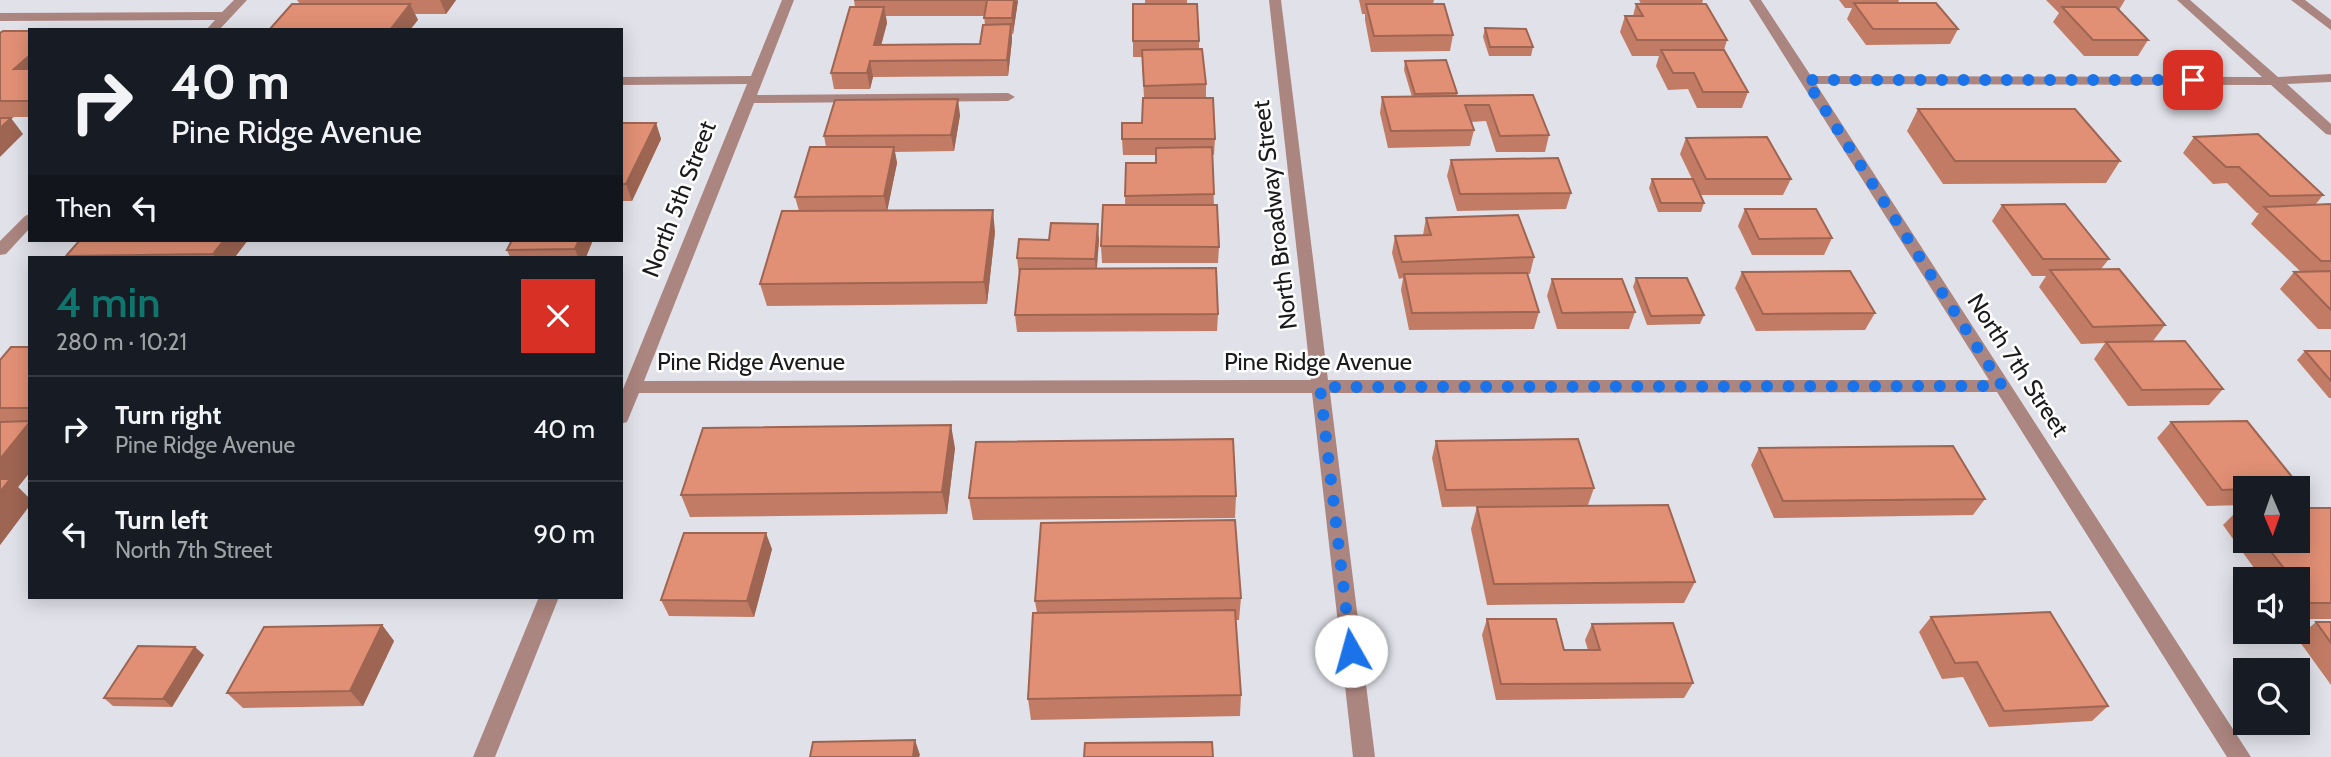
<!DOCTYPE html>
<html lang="en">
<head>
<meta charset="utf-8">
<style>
  body { margin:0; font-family:Cabin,sans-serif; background:#20242c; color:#f1f3f6; height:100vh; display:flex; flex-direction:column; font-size:26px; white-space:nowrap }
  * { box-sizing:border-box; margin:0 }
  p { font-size:23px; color:#9ea1a6 }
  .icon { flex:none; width:38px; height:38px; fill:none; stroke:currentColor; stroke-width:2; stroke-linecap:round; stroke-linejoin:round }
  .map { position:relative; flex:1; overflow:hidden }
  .sheet { position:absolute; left:28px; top:256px; width:595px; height:343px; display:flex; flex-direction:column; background:#171b24; border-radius:0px; box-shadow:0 4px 18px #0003 }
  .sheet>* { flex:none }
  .hud { position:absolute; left:28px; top:28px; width:595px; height:214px; border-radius:0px; box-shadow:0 4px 18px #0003; background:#171b24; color:#f1f3f6; overflow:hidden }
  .needle { width:46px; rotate:178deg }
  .controls { position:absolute; left:2233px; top:476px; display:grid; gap:14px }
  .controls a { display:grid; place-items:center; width:77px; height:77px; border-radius:0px; background:#171b24; box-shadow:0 4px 18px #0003; font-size:35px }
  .pin { position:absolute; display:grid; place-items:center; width:60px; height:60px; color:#fff; margin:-30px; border-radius:14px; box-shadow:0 4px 10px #0006 }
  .me { position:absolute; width:77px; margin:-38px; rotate:353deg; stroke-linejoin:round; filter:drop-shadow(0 0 5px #0008) }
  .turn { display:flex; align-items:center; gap:24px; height:147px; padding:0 28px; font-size:32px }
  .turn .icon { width:91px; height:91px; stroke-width:2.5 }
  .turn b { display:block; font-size:49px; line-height:60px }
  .then { display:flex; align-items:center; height:66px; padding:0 28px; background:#0003; gap:14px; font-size:26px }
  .round { display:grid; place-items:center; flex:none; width:74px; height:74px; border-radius:0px; background:#20242c }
  .headline { display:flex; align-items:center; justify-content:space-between; height:119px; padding:0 28px }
  h1 { font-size:42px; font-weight:600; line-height:52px; color:#0f766e }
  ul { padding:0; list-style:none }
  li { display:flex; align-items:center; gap:21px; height:105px; padding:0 28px; border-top:2px solid #363941 }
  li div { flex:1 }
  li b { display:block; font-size:26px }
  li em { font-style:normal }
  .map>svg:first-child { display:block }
</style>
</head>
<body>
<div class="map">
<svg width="2331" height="757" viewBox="0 0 2331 757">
  <rect width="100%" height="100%" fill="#e1e1e9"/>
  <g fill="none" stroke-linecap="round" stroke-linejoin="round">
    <g fill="#ab857f" fill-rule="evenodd">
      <polygon points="234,0 247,0 219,30 206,30 215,20 0,21 0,13 222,12"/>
      <polygon points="782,0 794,0 757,95 1008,93 1015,97 1008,101 754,103 644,381 1311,380 1269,0 1281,0 1328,380 1989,380 1749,0 1761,0 1811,76 2262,77 2177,0 2190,0 2278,77 2331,74 2331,82 2287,84 2331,124 2331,135 2326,134 2271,85 1816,84 2251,757 2227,757 1997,392 1330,393 1375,757 1353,757 1312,393 639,393 627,422 621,424 621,394 747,84 621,85 621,77 751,76"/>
      <polygon points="2291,0 2305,0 2331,20 2331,30"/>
      <polygon points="30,214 30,228 6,254 0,255 0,241 25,216"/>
      <polygon points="539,597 559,597 495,757 473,757"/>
    </g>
  </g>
  <g fill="#c27c65" fill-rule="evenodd">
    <polygon points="297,0 456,0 446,14 415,14 418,20 300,4"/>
    <path d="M854 0H1018L1013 34H1012V40L1008 76 873 77 870 89H834L831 73 855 7ZM886 16H984L985 25 980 44 881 45 887 23Z"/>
    <polygon points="1145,0 1187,0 1187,4 1199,41 1199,49 1206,84 1206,98 1215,139 1214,155 1212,155 1214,205 1219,247 1218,263 1102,263 1101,246 1125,205 1126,163 1156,163 1156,155 1123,155 1122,139 1142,123 1144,98 1142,57 1133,57 1133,41 1145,4"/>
    <polygon points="1359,0 1434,0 1433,4 1453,35 1450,51 1371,52 1365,20 1365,14 1362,14"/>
    <polygon points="1639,0 1703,0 1702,4 1727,40 1724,50 1748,92 1742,108 1697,108 1688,89 1668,90 1656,66 1659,56 1632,56 1620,32 1625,16 1633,16 1636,4 1641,4"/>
    <polygon points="1839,0 1899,0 1898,3 1958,29 1950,44 1866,45 1847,19 1852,8 1845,8"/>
    <polygon points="2046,0 2125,0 2119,10 2148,40 2138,56 2084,56 2053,22 2059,13"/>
    <polygon points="1485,28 1533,47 1531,56 1489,56 1483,37"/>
    <polygon points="30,31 30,117 0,117 0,33"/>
    <polygon points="1405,61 1457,93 1457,96 1533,95 1549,135 1545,152 1496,152 1486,121 1471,122 1474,130 1470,146 1388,148 1380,113 1382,97 1412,97 1404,70"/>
    <polygon points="1918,109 2120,161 2106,183 1943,184 1907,131"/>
    <polygon points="960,115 954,151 895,152 897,163 887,211 995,232 987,304 767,306 760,284 799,211 795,197 826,147 824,136"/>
    <polygon points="621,123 656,123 661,139 632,201 621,201"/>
    <polygon points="2194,137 2323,195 2316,204 2331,204 2331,329 2318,329 2280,289 2294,272 2301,272 2251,224 2259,213 2257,213 2227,183 2213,184 2183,153"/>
    <polygon points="1686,138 1791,179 1783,195 1701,195 1704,203 1701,212 1658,212 1649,188 1652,179 1692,179 1680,154"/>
    <polygon points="1451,160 1571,193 1566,209 1457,211 1447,176"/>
    <polygon points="2002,205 2109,259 2101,269 2165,325 2153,341 2223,389 2209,405 2128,406 2094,359 2105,343 2081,344 2039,287 2046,276 2032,276 1992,221"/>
    <polygon points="1745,209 1832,238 1824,255 1752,255 1738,226"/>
    <polygon points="1426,218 1534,257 1530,274 1527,274 1539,312 1534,329 1409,330 1401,290 1403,278 1399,279 1392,253 1395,236 1423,235"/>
    <polygon points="80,240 248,240 235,257 68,257 66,256"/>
    <polygon points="593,240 586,257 510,257 507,250"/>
    <polygon points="1099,240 1097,268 1218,314 1217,331 1017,332 1015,315 1019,275 1017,258"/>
    <polygon points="1742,272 1875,313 1865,330 1756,331 1735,288"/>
    <polygon points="1636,278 1704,315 1700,324 1647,325 1633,287"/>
    <polygon points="1552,279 1635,312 1629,329 1557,329 1547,296"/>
    <polygon points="30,347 30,472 18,487 30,499 30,505 0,545 0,360"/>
    <polygon points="2305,351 2331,351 2331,398 2329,398 2297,360"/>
    <polygon points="2171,422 2301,488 2298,491 2298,488 2245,488 2245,505 2207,506 2157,438"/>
    <polygon points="1436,441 1594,488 1588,505 1442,507 1432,458"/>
    <polygon points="955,448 947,514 690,517 681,495"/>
    <polygon points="1759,448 1985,499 1973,515 1774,518 1751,465"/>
    <polygon points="1236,496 1235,518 973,520 969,498"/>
    <polygon points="1477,507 1695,582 1684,603 1487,605 1471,529"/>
    <polygon points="2331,508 2331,619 2298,619 2298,579 2262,579 2223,525 2239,509 2245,509 2245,541 2298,541"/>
    <polygon points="772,549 754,617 669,616 661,600"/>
    <polygon points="1241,598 1239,620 1236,620 1241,695 1240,716 1031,720 1028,699 1037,613 1035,601"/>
    <polygon points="1931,617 2108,706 2092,721 1989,727 1963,677 1942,679 1919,632"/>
    <polygon points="1487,619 1564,650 1588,650 1585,640 1592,624 1693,683 1684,698 1496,700 1482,635"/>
    <polygon points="2316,622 2331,622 2331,685 2297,638"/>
    <polygon points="382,625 394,641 363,706 243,708 227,693"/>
    <polygon points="204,655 172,707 113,706 104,698"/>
  </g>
  <g fill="#9e6552">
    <polygon points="440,0 456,0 446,14"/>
    <polygon points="1014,0 1018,1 1013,34 1012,18"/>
    <polygon points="410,4 418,20 410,30 390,30"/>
    <polygon points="884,7 887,23 877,61 874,45"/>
    <polygon points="1011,24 1012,40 1008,76 1007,60"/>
    <polygon points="30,55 30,82 14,69"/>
    <polygon points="870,61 873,77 870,89 867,73"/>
    <polygon points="958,99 960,115 954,151 951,135"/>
    <polygon points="11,118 23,134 0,157 0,128"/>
    <polygon points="656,123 661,139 632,201 626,184"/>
    <polygon points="894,147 897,163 887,212 884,196"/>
    <polygon points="993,210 995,232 987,304 984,282"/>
    <polygon points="1098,224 1099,240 1096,275 1095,259"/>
    <polygon points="224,240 248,240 235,257 215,257 213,254"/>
    <polygon points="579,240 593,240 586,257 578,257 575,249"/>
    <polygon points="30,422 30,472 18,487 30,499 30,505 0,545 0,459"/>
    <polygon points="951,425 955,448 947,514 942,492"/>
    <polygon points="766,533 772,549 754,617 747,601"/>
    <polygon points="382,625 394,641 363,706 350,691"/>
    <polygon points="195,647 204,655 172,707 163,699"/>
    <polygon points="915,740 920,755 919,757 913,757"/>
  </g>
  <g fill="#e19075" stroke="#9e6552" stroke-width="2">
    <polygon points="854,0 1014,0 1012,18 984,18 987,0"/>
    <polygon points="1854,3 1936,3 1958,29 1873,29"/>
    <polygon points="292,4 410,4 390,30 269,30"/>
    <polygon points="1133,4 1197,4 1199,41 1133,41"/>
    <polygon points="1366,4 1444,4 1453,35 1374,36"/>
    <polygon points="1636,4 1706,4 1727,40 1637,40 1625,16 1643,16"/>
    <polygon points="850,7 884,7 874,45 980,44 983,25 1011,24 1007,60 870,61 867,73 831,73"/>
    <polygon points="2062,7 2116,7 2148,40 2093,40"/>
    <polygon points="1485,28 1526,29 1533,47 1490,47"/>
    <polygon points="3,31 30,31 30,55 14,69 30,69 30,101 0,101 0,33"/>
    <polygon points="1202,49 1206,84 1144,86 1142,50"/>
    <polygon points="1661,50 1724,50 1748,92 1703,92 1694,73 1673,73"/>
    <polygon points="1446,60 1457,93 1415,94 1405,61"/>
    <polygon points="1533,95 1549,135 1500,136 1489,105 1465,105 1474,130 1391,131 1382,97"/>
    <polygon points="1143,98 1213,98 1215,139 1122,139 1122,123 1142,123"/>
    <polygon points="958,99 951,135 824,136 835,100"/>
    <polygon points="1918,109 2075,109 2120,161 1955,161"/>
    <polygon points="0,118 11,118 0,128"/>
    <polygon points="621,123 656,123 626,184 621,184"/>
    <polygon points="2258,134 2323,195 2270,196 2239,167 2226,167 2194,137"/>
    <polygon points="1767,137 1791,179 1706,179 1686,138"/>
    <polygon points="810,147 894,147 884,196 795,197"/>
    <polygon points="1212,147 1214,194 1125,196 1126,163 1156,163 1156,148"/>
    <polygon points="1558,158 1571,193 1460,194 1451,160"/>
    <polygon points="1652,179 1693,179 1704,203 1661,203"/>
    <polygon points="2065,204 2109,259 2043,259 2002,205"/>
    <polygon points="2331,204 2331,261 2321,261 2264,207"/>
    <polygon points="1103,205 1217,205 1219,247 1101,246"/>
    <polygon points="1745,209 1816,209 1832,238 1759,239"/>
    <polygon points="993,210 984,282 760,284 782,211"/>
    <polygon points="1518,215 1534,257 1402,262 1395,236 1431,235 1426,218"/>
    <polygon points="1051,223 1098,224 1095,259 1017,258 1019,239 1049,240"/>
    <polygon points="80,240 224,240 213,254 66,256"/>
    <polygon points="512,240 579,240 575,249 507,250"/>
    <polygon points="1216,268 1218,314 1015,315 1020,269"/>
    <polygon points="2119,269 2165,325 2093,327 2050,270"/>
    <polygon points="1850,271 1875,313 1763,314 1742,272"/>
    <polygon points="2331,271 2331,310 2294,272"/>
    <polygon points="1527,273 1539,312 1412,313 1404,274"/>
    <polygon points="1636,278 1687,278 1704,315 1651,316"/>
    <polygon points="1552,279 1622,279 1635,312 1562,313"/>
    <polygon points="2185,341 2223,389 2142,390 2106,342"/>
    <polygon points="11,347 30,347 30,408 0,408 0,360"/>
    <polygon points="2305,351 2331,351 2331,381"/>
    <polygon points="30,421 30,422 0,459 0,422"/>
    <polygon points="2247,421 2301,488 2245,488 2245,489 2222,490 2171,422"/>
    <polygon points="951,425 942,492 681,495 703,428"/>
    <polygon points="1233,439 1236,496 969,498 976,442"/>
    <polygon points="1578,439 1594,488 1446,490 1436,441"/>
    <polygon points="1953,446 1985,499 1783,501 1759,448"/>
    <polygon points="0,479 10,479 0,492"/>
    <polygon points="1668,505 1695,582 1494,584 1477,507"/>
    <polygon points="2298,508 2331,508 2331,603 2310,603 2298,587 2298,579 2292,579 2263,541 2298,541"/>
    <polygon points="2239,509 2245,509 2245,517"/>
    <polygon points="1235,520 1241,598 1035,601 1041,523"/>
    <polygon points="684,533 766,533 747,601 661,600"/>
    <polygon points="1235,610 1241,695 1028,699 1033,613"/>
    <polygon points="2050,612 2108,706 2004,711 1977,662 1955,663 1931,617"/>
    <polygon points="1487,619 1556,619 1564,650 1600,650 1592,624 1673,623 1693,683 1501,684"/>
    <polygon points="2316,622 2331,622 2331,643"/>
    <polygon points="382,625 350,691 227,693 264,627"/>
    <polygon points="138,646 195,647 163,699 104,698"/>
    <polygon points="915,740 913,757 810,757 813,742"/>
    <polygon points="1212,742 1213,757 1084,757 1085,743"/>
  </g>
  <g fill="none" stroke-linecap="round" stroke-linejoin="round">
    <polyline stroke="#1a73e8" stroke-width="12" stroke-dasharray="0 21.6" points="1351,651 1320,387 2002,386 1806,80 2193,80"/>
  </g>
  <g text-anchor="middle" stroke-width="5" stroke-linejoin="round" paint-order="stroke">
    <g font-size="24" fill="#1b1b1d" stroke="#fff">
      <text transform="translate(679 199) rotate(-69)" y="8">North 5th Street</text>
      <text transform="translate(1275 215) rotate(-97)" y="8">North Broadway Street</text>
      <text x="751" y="370">Pine Ridge Avenue</text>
      <text x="1318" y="370">Pine Ridge Avenue</text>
      <text transform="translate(2018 365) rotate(57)" y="8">North 7th Street</text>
    </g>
  </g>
</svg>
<div class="controls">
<a><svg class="needle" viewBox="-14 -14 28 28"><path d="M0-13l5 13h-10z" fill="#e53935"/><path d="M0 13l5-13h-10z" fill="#9ea1a6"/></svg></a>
<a><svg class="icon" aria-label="sound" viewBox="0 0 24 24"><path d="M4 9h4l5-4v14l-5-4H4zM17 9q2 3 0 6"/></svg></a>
<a><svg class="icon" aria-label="search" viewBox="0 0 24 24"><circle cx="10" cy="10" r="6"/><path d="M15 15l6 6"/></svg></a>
</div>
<div class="pin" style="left:2193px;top:80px;background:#d93025"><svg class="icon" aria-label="arrive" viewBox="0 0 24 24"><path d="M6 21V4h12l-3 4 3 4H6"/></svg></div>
<svg class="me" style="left:1351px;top:651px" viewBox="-20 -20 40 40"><circle r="19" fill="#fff"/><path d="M0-13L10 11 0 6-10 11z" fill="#1a73e8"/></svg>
<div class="hud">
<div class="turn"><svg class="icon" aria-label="right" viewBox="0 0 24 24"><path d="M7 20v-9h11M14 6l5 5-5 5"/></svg><div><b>40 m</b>Pine Ridge Avenue</div></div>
<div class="then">Then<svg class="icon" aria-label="left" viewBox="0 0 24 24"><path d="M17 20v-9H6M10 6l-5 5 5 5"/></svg></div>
</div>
<section class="sheet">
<div class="headline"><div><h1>4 min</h1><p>280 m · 10:21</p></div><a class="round" style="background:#d93025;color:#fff"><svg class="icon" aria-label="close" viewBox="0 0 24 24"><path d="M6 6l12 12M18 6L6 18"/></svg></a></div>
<ul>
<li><svg class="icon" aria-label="right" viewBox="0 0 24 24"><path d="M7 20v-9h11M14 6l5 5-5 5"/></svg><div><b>Turn right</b><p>Pine Ridge Avenue</p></div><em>40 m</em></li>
<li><svg class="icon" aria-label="left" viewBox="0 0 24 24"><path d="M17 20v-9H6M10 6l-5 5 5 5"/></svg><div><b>Turn left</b><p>North 7th Street</p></div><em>90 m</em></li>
</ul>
</section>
</div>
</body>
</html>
